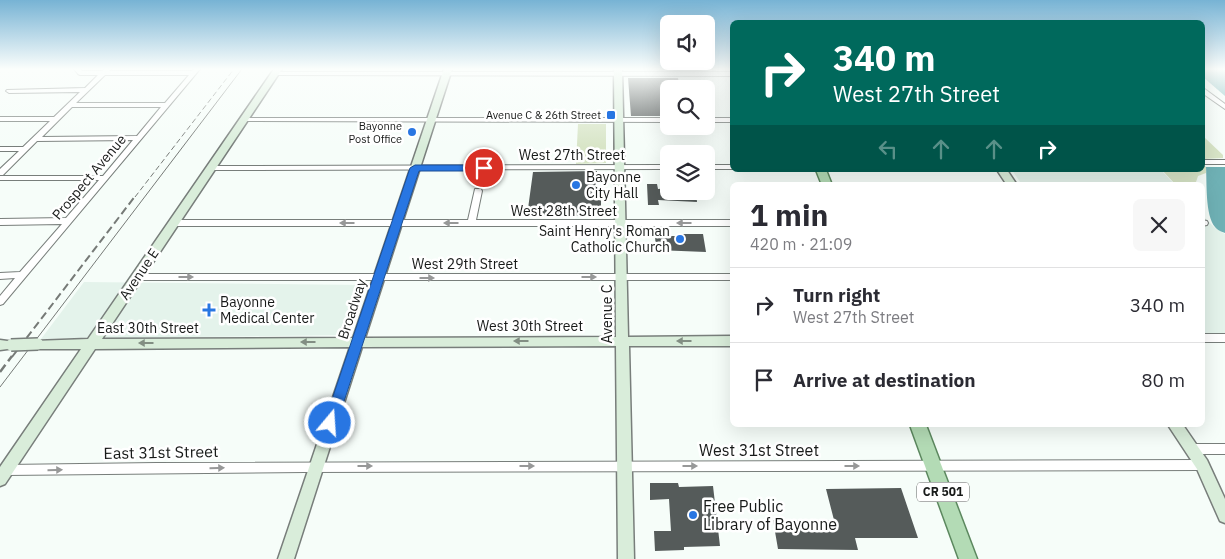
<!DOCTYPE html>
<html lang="en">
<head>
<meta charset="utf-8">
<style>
  body { margin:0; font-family:"IBM Plex Sans",sans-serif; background:#f7f7f7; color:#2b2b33; height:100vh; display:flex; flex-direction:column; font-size:19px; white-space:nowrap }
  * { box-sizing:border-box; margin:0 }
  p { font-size:16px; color:#7c7c81 }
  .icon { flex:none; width:28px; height:28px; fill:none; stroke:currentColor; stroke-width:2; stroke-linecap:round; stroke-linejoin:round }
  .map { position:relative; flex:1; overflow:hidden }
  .details { position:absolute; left:730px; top:182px; width:475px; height:245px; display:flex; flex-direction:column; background:#fff; border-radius:8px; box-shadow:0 5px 20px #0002 }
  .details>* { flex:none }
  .hud { position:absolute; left:730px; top:20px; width:475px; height:152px; border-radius:8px; box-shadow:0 5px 20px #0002; background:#00695c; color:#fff; overflow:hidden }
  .tools { position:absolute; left:660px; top:15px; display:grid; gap:10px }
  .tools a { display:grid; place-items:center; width:55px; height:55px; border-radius:8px; background:#fff; box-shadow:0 5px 20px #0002; font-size:25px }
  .pin { position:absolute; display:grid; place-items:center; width:42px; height:42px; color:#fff; margin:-21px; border:2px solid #fff; border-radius:50%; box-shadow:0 1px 5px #0007 }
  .me { position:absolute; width:55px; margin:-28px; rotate:18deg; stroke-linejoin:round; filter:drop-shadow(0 0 4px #0008) }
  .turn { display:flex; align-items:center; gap:18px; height:105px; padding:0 20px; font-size:22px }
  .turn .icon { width:65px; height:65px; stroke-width:2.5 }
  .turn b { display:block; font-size:35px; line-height:42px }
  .lanes { display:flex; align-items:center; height:48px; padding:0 20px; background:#0003; justify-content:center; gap:25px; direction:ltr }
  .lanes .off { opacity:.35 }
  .round { display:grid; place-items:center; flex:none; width:52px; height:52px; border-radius:8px; background:#f7f7f7 }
  .overview { display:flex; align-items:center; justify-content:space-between; height:85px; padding:0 20px }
  h1 { font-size:30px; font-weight:700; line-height:38px }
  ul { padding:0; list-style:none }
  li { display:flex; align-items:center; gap:15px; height:75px; padding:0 20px; border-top:1px solid #e1e1e2 }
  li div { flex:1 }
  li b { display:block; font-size:19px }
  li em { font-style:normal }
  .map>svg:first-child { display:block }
</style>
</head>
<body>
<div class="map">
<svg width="1225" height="559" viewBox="0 0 1225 559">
  <rect width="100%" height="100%" fill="#f6fdf9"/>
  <g fill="#e4f3eb">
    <polygon points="1012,170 1161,170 1175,185 1022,185"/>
    <polygon points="1202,215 1215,228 1225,234 1225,333 1203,333"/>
    <polygon points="84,282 364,285 347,335 41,339"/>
  </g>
  <g fill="#d8e5c7">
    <polygon points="578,124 606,124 606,163 576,164"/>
    <polygon points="1203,136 1223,155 1223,158 1203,159"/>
    <polygon points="1203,165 1206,167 1206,173 1198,176 1195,185 1176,185 1162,170 1202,170"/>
  </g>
  <g fill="#6fb1b5">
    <polygon points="1202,69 1225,69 1225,96 1203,77"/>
    <path d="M1206 167H1225V233C1222 232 1217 230 1215 227 1205 215 1207 182 1206 167Z"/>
  </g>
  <g fill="#555b5a">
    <polygon points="628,78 678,78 680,89 669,89 669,116 631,116"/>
    <polygon points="597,171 595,193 601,193 601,209 596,209 595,215 551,217 551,215 527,216 533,172"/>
    <polygon points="647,184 657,184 658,189 669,188 669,191 696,191 697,202 658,200 659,205 648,205"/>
    <polygon points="678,234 703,234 706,252 656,250 655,236 679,236"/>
    <polygon points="650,483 678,483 679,487 713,486 720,546 684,547 684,550 655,551 654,531 671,531 669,499 650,500"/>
    <polygon points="901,488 918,538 855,538 858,550 778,549 773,520 834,520 826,489"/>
  </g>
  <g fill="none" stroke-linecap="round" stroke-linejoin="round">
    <g stroke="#787e7b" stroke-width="2">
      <g id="street">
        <path d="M74 69H80L82 71H102L105 69H111L109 71H192L194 69H200L3 304 0 305V296L15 278 0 279V273L20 272 62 224 0 225V219L66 218 99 180H0V176H103L133 140 37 141 3 175H0V169L19 151H0V147H23L50 121H0V117H54L80 92 9 93 6 91 7 90 85 88 98 75H80L78 74ZM105 75H189L165 103H76ZM72 107H161L137 136 42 137Z"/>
        <polygon points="275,72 732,72 732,76 273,75 273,73"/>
        <polygon points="1202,87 1225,104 1225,109 1202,93"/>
        <polygon points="244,118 669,118 669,122 242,121 242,119"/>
        <rect x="706" y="118" width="26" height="4"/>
        <rect x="1202" y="160" width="23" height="4"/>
        <polygon points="669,165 669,169 211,170 207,168 211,166"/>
        <rect x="706" y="165" width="26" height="4"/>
        <polygon points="475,189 481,189 482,191 476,220 732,220 732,226 174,226 170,223 174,220 468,220"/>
        <polygon points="1202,220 1207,221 1208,223 1207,225 1202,226"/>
        <polygon points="137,274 732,274 732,280 137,280 133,277"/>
        <rect x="1202" y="334" width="23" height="8"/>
        <polygon points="1192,444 1225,444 1225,454 1192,454 1188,452 1187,449 1188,446"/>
        <polygon points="1202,460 1206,461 1208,465 1206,469 1202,470 305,472 6,475 2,474 0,470 2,466 6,465 156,463"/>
      </g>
    </g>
    <g stroke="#787e7b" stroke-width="3">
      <g id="secondary">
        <polygon points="274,69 282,69 102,339 353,338 444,69 452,69 365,338 616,337 614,69 622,69 628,337 732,336 732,346 629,346 634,559 618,559 616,346 362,347 294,559 278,559 350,347 95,349 5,484 0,486 0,467 81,349 38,349 34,347 32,344 34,341 88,339"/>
        <polygon points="997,170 1007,170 1017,185 1007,185"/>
        <polygon points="0,340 15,342 17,345 15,348 0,350"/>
        <polygon points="1168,425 1183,425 1207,460 1225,499 1225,523 1220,521 1197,469"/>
      </g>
    </g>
    <g stroke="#5c885f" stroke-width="3">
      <g id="primary">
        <polygon points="816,170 826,170 832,185 822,185"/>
        <polygon points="910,425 926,425 977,559 959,559"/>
      </g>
    </g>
    <use href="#street" fill="#fff" fill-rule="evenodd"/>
    <use href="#secondary" fill="#d9edda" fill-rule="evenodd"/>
    <use href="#primary" fill="#b3dbb5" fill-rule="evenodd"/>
    <polyline stroke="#767a77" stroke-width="1" points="0,387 242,69"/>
    <polyline stroke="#767a77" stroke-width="1" stroke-dasharray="5.5 3" stroke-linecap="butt" points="135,197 234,69"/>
    <polyline stroke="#767a77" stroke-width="2" stroke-dasharray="8 4" stroke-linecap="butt" points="12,357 136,195"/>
    <polyline stroke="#767a77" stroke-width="2.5" stroke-dasharray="9 4.5" stroke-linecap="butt" points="0,372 12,356"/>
    <g stroke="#787e7b" stroke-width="14" stroke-linecap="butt">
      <polyline id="secondary-bridge" points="11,345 38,344"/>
    </g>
    <use href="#secondary-bridge" stroke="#d9edda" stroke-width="11"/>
  </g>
  <defs><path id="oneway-solid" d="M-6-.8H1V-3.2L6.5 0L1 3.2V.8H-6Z" transform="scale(1.25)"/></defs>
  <g fill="#979898">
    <use href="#oneway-solid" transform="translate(347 223) rotate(180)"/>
    <use href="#oneway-solid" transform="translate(451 223) rotate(180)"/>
    <use href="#oneway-solid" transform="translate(684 223) rotate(180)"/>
    <use href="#oneway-solid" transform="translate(186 277)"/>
    <use href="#oneway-solid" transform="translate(589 277)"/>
    <use href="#oneway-solid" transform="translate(427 278)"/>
    <use href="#oneway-solid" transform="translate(365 466)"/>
    <use href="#oneway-solid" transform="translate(527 466)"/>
    <use href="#oneway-solid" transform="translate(690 466)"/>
    <use href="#oneway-solid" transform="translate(852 466)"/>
    <use href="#oneway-solid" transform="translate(217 468) rotate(-1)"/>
    <use href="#oneway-solid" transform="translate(55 470) rotate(-1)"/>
  </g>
  <g fill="#828e83">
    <use href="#oneway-solid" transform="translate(521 341) rotate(180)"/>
    <use href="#oneway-solid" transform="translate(684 341) rotate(180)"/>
    <use href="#oneway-solid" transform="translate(308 342) rotate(-180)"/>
    <use href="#oneway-solid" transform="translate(146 343) rotate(180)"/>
  </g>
  <linearGradient id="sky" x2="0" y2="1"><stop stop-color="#77b3d4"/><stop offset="0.47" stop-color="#fbfefc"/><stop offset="1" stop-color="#fbfefc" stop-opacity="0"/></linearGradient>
  <rect width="1225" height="147" fill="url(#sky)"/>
  <polygon fill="#2876e2" stroke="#1a4d93" points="415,165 484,165 488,168 484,171 419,171 337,423 335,427 330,429 326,427 324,423 410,168"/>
  <g fill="#2876e2" stroke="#fff" stroke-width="2">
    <rect x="606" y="110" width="10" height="10" rx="2.5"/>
    <circle cx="412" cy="132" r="5"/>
    <circle cx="576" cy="185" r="5"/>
    <circle cx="680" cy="239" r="5"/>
    <path d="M206.5 302.5h5v5h5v5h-5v5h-5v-5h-5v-5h5z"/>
    <circle cx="693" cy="515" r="5"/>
  </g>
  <g text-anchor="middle" stroke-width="5" stroke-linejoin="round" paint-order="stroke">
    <g font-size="11" fill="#181a19" stroke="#fff" text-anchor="end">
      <text x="601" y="119">Avenue C &amp; 26th Street</text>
      <text x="402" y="130">Bayonne<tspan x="402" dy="13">Post Office</tspan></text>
    </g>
    <rect fill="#fff" stroke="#5d5f5e" stroke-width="1" x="917" y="482.5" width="52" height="19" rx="4"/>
    <g font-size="12" font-weight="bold" fill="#181a19">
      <text x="943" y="496">CR 501</text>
    </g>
    <g font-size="14" fill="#181a19" stroke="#fff">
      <text x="572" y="160">West 27th Street</text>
      <text transform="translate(89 177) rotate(-50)" y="5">Prospect Avenue</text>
      <text x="564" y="216">West 28th Street</text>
      <text x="465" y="269">West 29th Street</text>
      <text transform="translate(139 274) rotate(-56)" y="5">Avenue E</text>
      <text transform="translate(352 309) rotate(-72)" y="5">Broadway</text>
      <text transform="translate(607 314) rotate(-90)" y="5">Avenue C</text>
      <text x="530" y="331">West 30th Street</text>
      <text x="148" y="333">East 30th Street</text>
    </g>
    <g font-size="14" fill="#181a19" stroke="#fff" text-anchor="start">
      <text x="586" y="182">Bayonne<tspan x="586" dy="16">City Hall</tspan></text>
      <text x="670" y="236" text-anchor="end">Saint Henry's Roman<tspan x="670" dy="16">Catholic Church</tspan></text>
      <text x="220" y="307">Bayonne<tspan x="220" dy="16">Medical Center</tspan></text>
    </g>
    <g font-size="16" fill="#181a19" stroke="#fff">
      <text x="759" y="456">West 31st Street</text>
      <text transform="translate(161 452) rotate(-1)" y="6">East 31st Street</text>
    </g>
    <g font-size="16" fill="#181a19" stroke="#fff" text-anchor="start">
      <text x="703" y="512">Free Public<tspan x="703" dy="18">Library of Bayonne</tspan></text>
    </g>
  </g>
</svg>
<div class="tools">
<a><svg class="icon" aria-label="sound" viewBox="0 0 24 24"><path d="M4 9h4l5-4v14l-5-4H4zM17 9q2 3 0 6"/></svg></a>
<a><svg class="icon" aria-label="search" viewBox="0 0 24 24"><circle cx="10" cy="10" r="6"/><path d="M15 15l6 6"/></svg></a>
<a><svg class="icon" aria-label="layers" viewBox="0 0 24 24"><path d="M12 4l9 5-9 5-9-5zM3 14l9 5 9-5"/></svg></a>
</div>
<div class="pin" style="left:484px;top:168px;background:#d93025"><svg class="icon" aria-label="arrive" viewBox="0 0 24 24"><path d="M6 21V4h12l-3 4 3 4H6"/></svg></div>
<svg class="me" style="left:330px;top:423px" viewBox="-20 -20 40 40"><circle r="17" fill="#2876e2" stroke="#fff" stroke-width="3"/><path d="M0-11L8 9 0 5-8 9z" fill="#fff"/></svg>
<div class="hud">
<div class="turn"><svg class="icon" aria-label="right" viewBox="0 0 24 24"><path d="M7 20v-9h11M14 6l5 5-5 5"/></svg><div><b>340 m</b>West 27th Street</div></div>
<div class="lanes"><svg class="icon off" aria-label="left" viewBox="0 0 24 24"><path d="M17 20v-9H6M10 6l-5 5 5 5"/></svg><svg class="icon off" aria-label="ahead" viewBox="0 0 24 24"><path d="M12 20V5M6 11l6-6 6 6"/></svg><svg class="icon off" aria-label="ahead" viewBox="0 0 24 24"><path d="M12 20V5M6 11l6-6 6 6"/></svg><svg class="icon" aria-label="right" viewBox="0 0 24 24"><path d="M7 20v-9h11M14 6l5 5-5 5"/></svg></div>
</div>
<section class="details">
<div class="overview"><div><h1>1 min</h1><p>420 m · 21:09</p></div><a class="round"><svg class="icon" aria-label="close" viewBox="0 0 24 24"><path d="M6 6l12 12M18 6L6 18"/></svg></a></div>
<ul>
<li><svg class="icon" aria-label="right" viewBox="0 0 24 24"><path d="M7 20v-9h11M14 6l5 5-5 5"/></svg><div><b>Turn right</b><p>West 27th Street</p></div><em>340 m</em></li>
<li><svg class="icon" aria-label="arrive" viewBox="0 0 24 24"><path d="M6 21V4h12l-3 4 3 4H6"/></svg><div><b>Arrive at destination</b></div><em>80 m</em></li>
</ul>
</section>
</div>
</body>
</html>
